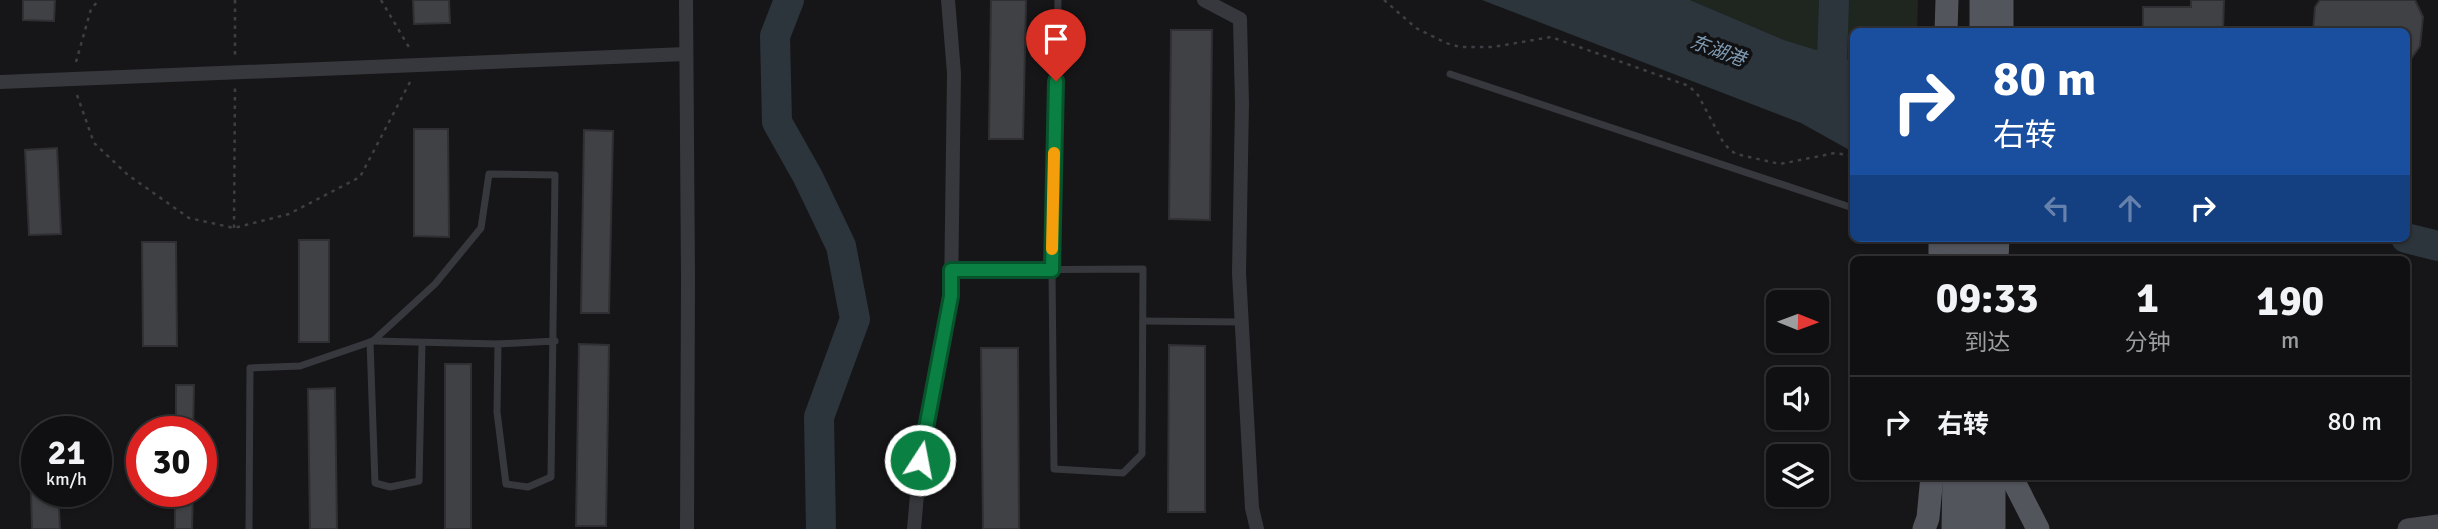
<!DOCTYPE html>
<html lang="zh">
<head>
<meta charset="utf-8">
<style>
  body { margin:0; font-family:Signika,"Noto Sans SC",sans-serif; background:#19191b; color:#f1f3f6; height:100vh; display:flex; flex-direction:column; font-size:26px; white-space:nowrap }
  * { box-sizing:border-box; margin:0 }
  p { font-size:23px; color:#9c9d9f }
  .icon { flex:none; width:38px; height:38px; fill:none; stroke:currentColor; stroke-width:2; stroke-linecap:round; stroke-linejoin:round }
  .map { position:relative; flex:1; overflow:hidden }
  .details { position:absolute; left:1850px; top:256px; width:560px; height:224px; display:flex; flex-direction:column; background:#101012; border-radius:10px; box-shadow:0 2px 5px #0004,0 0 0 2px #303032 }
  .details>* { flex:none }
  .guide { position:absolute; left:1850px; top:28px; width:560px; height:214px; border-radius:10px; box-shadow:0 2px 5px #0004,0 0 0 2px #303032; background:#1a4fa0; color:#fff; overflow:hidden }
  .needle { width:46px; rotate:91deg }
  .fabs { position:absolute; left:1766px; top:290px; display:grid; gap:14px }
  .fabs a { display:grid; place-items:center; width:63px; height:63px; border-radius:10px; background:#101012; box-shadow:0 2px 5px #0004,0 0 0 2px #303032; font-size:35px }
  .speed { position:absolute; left:21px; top:416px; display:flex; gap:14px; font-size:35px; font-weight:700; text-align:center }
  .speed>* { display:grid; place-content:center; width:91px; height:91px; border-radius:50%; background:#101012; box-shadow:0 2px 5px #0004,0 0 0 2px #303032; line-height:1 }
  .speed small { font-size:18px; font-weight:400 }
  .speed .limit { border:10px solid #d22; background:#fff; color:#111 }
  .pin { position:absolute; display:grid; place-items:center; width:60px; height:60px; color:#fff; margin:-72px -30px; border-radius:50% 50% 50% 0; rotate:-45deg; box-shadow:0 0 7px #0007 }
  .pin .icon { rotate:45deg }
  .me { position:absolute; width:77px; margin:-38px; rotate:11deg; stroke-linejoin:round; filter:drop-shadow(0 0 5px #0008) }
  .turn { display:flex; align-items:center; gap:24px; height:147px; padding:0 28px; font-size:32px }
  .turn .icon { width:91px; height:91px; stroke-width:2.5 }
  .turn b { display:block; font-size:49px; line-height:60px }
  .lanes { display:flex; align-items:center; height:66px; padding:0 28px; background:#0003; justify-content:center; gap:35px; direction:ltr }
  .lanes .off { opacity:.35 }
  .eta { display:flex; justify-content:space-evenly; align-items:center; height:119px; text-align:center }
  .eta b { font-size:42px; font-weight:700; line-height:49px }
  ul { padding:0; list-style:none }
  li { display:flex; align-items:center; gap:21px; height:91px; padding:0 28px; border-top:2px solid #303032 }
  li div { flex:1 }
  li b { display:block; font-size:26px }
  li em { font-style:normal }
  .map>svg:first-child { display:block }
</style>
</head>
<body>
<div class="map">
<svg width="2438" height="529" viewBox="0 0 2438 529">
  <rect width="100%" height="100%" fill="#161618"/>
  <polygon fill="#1e261f" points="1690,0 1918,0 1917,31 1853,32 1853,61 1784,40"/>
  <polygon fill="#2c353c" points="1482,0 1690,0 1784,40 1853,61 1853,152 1801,123"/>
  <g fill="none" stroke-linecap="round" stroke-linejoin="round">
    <g stroke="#2c353c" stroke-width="30">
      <polyline points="789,0 775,36 777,122 808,177 841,246 855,319 819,417 821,529"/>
      <polyline points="1831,93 1834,0"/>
      <polyline points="2406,238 2438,246"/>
    </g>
  </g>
  <g fill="#404145" stroke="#303034" stroke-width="2">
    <polygon points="23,0 55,0 54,21 23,20"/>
    <polygon points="413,0 449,0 450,23 414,24"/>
    <polygon points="991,0 1026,0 1023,139 989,139"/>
    <polygon points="2191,0 2224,0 2223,32 2143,32 2143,7 2191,7"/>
    <polygon points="2320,0 2415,0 2423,17 2420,46 2406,66 2406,32 2313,32 2315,7"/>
    <polygon points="1171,30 1212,30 1210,220 1169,219"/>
    <polygon points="414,129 448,129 449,237 414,236"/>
    <polygon points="584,130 613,131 609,313 581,313"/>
    <polygon points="57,148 61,234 29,235 25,150"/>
    <rect x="299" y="240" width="30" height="102"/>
    <polygon points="142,242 176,242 177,346 143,346"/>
    <polygon points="579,344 609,345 606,526 576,526"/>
    <polygon points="1169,345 1205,346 1205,512 1168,512"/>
    <polygon points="981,348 1018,348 1019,529 983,529"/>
    <rect x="445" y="364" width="26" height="165"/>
    <polygon points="176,385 194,385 193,432 176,432"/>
    <polygon points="335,388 337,529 310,529 308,389"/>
    <polygon points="31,492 58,492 60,529 32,529"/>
    <polygon points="175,492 193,492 192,529 175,529"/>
  </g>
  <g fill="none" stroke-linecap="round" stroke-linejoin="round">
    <g stroke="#3d3f44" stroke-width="2.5" stroke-dasharray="3.5 5" stroke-linecap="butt">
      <polyline points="235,0 235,56"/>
      <polyline points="381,0 410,49"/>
      <polyline points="1384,0 1416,28 1446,43 1460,47 1493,47 1551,37 1689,86 1698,95 1723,142 1730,150 1736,154 1780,164 1835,153 1853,156"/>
      <polyline points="76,62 91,9 99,0"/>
      <polyline points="77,95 94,143 128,175 189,218 234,228 289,214 360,177 410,82"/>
      <polyline points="234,228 235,87"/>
    </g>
    <g stroke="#37383d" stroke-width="7">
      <polyline points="1450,74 1853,208"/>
      <polyline points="951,270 1143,269 1142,454 1123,473 1054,469 1052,270 1058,0"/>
      <polyline points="1143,321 1242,322"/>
      <polyline points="373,341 498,344"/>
      <polyline points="370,342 375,483 390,487 419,481 422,343"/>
      <polyline points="249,529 250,368 300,366 373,341 435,284 481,228 489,174 555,175 551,477 528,487 506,484 497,412 498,344 555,341"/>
    </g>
    <g stroke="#37383d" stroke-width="14">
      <polyline points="686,0 688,279 687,529"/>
      <polyline points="1204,0 1240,19 1242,104 1239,273 1252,508 1257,529"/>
      <polyline points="0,82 686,54"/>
      <polyline points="914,529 920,460 951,296 954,73 948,0"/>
    </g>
    <polyline stroke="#45474d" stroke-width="21" points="2408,529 2438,525"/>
    <g stroke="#53555c" stroke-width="23">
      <polyline points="1946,32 1947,0"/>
      <polyline points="1981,32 1981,0"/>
      <polyline points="2002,32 2002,0"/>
      <polyline points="1940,259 1940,238"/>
      <polyline points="1957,259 1957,238"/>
      <polyline points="1978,259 1978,238"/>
      <polyline points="1997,259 1998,238"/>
      <polyline points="2011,476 2038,529"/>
      <polyline points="1924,529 1928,518 1932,476"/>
      <polyline points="1953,529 1954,476"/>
      <polyline points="1973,529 1974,476"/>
      <polyline points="1994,529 1994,476"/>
    </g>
  </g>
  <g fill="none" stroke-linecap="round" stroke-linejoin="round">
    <g stroke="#07532c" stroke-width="18">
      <polyline id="route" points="920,460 951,296 951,270 1052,270 1056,81"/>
    </g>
    <use href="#route" stroke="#0b8043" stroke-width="12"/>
    <polyline stroke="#f59e0b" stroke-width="12" points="1052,249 1054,153"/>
  </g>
  <g text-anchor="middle" stroke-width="7" stroke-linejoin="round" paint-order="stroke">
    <g font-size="19" font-style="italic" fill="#7f9bb3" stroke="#111113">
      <text transform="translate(1718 50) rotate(20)" y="7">东湖港</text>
    </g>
  </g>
</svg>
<div class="fabs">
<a><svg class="needle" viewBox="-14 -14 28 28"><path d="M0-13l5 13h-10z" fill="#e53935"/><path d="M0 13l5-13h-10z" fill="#9c9d9f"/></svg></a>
<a><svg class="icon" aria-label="sound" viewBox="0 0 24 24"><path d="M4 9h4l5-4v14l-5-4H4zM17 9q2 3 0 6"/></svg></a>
<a><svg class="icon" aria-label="layers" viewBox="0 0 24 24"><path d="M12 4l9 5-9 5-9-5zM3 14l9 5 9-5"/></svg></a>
</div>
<div class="speed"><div>21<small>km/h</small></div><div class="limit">30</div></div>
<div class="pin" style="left:1056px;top:81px;background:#d93025"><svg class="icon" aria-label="arrive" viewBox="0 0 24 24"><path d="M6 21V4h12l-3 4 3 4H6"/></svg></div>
<svg class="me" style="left:920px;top:460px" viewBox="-20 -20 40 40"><circle r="17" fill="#0b8043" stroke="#fff" stroke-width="3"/><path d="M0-11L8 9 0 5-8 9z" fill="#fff"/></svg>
<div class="guide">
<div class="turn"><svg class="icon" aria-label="right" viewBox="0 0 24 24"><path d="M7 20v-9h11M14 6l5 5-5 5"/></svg><div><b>80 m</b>右转</div></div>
<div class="lanes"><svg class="icon off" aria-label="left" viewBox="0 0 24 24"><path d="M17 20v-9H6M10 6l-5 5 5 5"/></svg><svg class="icon off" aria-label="ahead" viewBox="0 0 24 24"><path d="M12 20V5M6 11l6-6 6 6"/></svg><svg class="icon" aria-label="right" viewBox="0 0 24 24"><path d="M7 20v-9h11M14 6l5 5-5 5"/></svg></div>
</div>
<section class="details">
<div class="eta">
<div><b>09:33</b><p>到达</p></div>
<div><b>1</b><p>分钟</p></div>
<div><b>190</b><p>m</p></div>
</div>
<ul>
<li><svg class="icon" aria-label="right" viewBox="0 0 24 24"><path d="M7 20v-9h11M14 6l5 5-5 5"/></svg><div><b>右转</b></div><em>80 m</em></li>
</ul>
</section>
</div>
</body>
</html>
